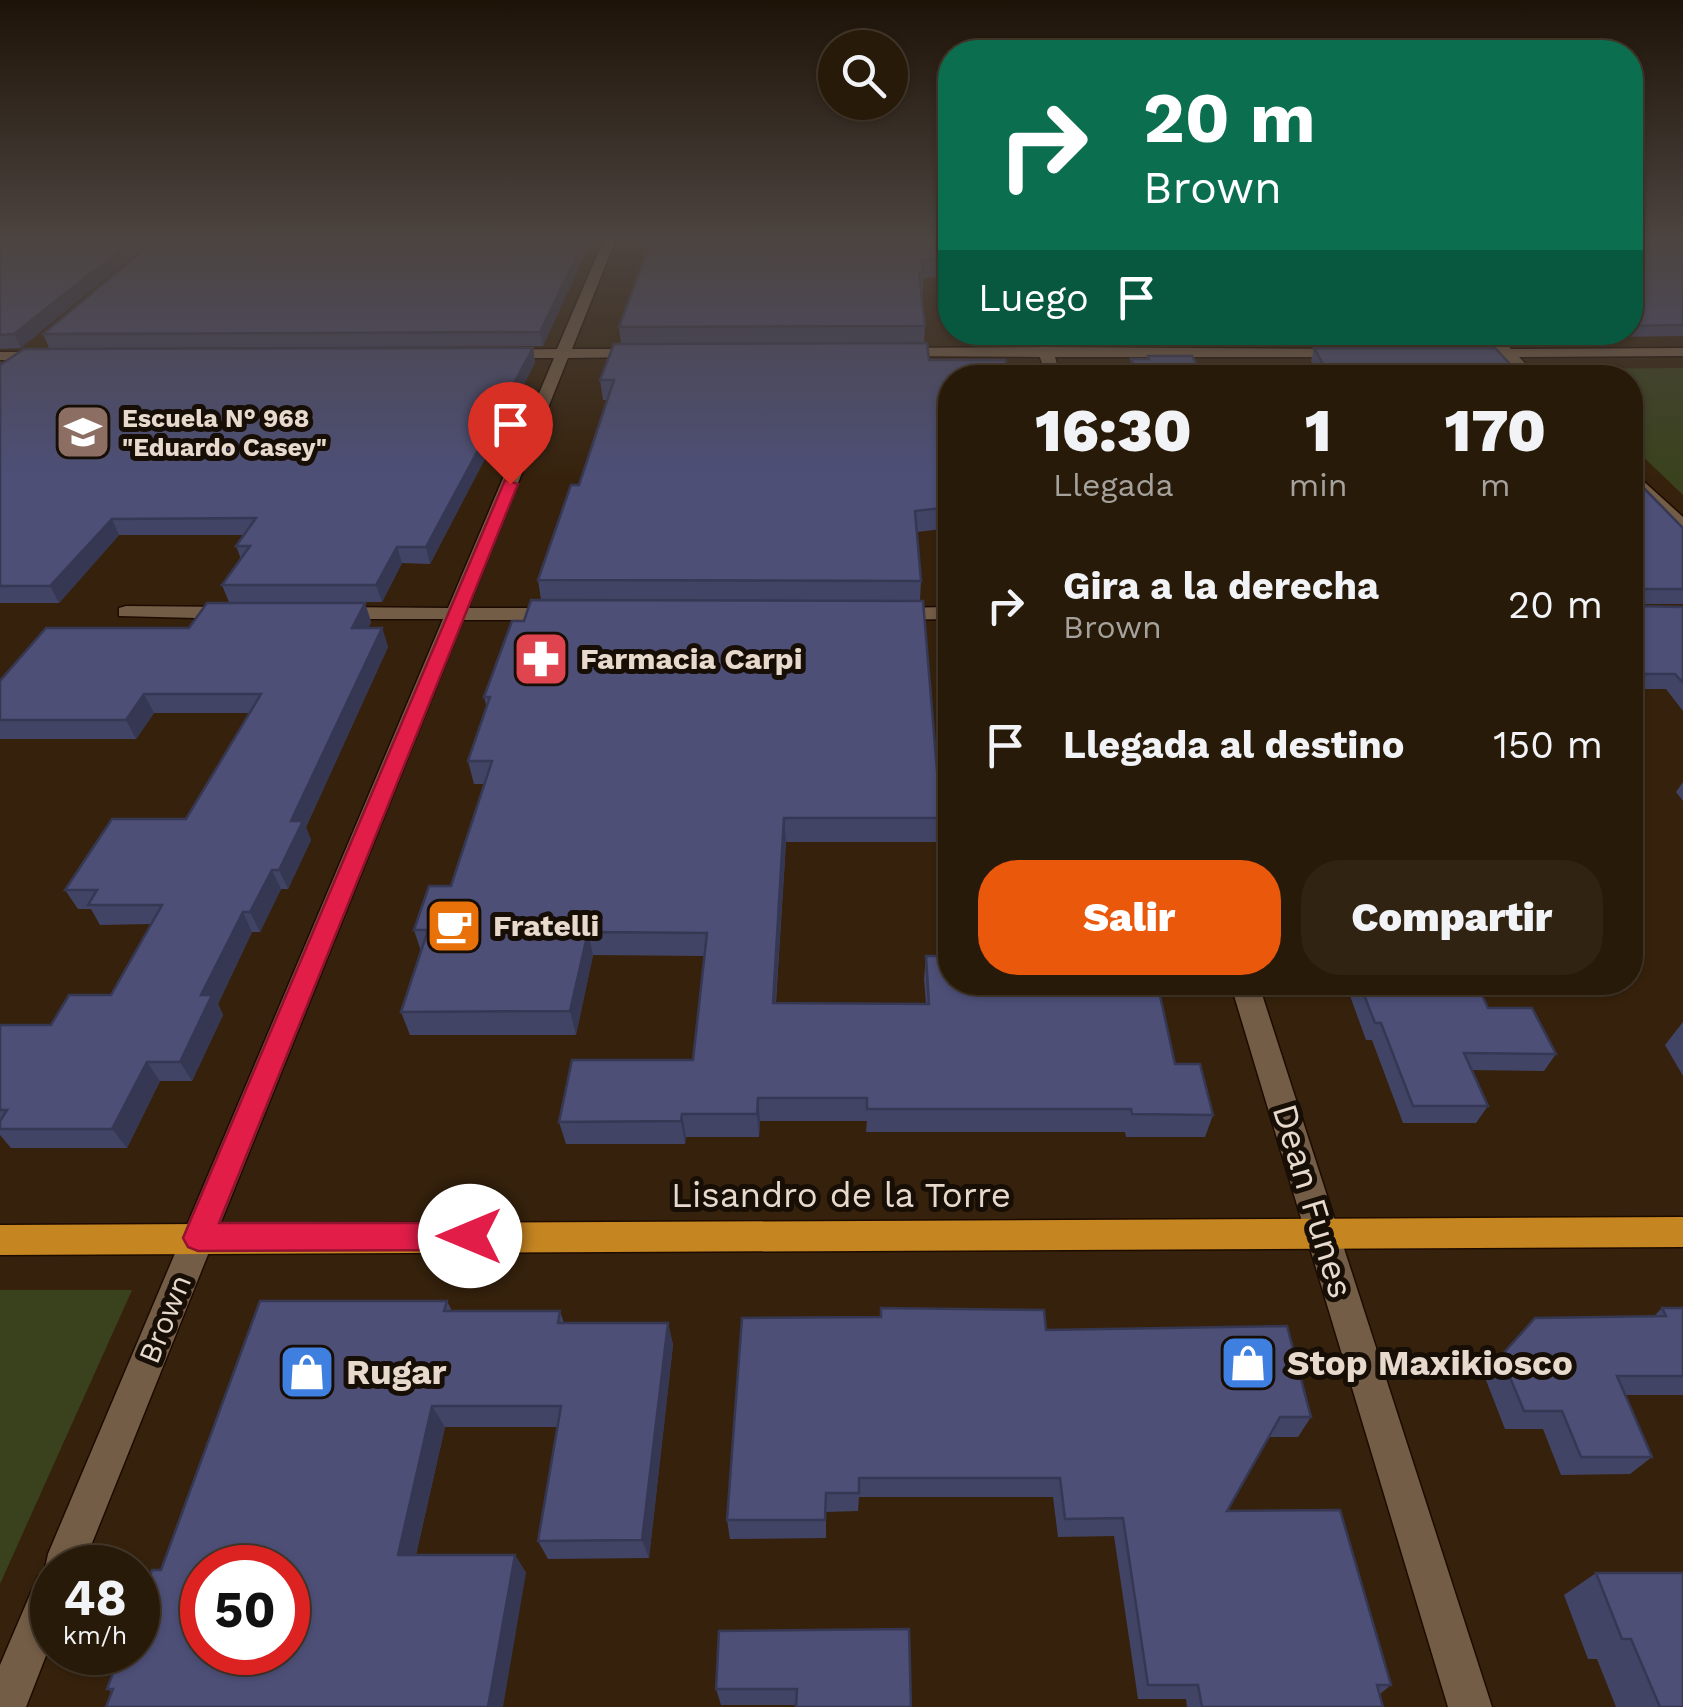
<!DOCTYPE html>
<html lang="es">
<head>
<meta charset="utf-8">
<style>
  body { margin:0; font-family:"Work Sans",sans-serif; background:#302312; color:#f1f3f6; height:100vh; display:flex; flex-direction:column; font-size:38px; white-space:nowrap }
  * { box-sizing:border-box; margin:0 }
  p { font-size:32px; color:#a5a19c }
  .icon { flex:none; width:55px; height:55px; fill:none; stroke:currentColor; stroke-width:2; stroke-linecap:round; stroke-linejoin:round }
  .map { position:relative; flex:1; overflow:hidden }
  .panel { position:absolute; left:938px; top:365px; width:705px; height:630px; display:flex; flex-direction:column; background:#281a09; border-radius:40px; box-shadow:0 2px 8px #0004,0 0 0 2px #44382a }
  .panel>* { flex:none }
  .hud { position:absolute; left:938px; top:40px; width:705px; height:305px; border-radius:40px; box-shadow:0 2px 8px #0004,0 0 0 2px #44382a; background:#0b6e4f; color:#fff; overflow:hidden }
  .buttons { position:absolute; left:818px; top:30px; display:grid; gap:20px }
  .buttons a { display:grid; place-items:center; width:90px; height:90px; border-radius:50%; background:#281a09; box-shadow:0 2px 8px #0004,0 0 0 2px #44382a; font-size:50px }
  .speed { position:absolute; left:30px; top:1545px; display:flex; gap:20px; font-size:50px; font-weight:700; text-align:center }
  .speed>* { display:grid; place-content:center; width:130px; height:130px; border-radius:50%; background:#281a09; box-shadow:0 2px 8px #0004,0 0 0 2px #44382a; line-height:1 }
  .speed small { font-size:25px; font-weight:400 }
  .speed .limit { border:15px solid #d22; background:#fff; color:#111 }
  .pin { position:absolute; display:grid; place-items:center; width:85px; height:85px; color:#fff; margin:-102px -42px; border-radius:50% 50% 50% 0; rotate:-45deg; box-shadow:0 0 10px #0007 }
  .pin .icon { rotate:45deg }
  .me { position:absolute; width:110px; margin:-55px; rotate:270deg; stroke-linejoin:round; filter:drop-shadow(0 0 8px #0008) }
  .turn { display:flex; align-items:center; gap:35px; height:210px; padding:0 40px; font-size:45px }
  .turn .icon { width:130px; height:130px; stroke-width:2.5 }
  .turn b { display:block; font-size:70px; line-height:85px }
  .then { display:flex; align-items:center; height:95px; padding:0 40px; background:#0003; gap:20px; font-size:38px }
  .eta { display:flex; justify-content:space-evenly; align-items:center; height:170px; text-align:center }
  .eta b { font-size:60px; font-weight:800; line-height:70px }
  .primary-button { display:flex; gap:20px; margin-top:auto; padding:20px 40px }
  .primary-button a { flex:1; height:115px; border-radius:40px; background:#ea580c; color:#fff; font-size:40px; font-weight:800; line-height:115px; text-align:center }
  .primary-button a+a { background:#302312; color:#f1f3f6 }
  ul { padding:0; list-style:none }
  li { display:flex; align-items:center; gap:30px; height:140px; padding:0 40px }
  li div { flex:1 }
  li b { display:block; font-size:38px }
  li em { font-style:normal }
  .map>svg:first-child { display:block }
</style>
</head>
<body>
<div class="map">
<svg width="1683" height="1707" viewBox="0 0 1683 1707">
  <rect width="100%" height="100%" fill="#36220c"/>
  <g fill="#3a421d">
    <polygon points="1683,368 1683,495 1630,444 1630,378 1560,377 1551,369"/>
    <polygon points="0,1290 132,1290 0,1584"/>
  </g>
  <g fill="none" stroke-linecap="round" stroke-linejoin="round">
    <g stroke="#1d0b00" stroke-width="3">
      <g id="minor">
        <polygon points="604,239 616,239 572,349 645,349 652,353 645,357 568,358 468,608 560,608 570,614 560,620 463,620 82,1568 52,1568 52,1640 26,1707 0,1707 0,1665 38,1576 44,1573 48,1554 443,619 335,619 325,613 335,607 448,608 554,358 500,358 493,354 500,350 557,349"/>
        <polygon points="1479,332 1494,332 1511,349 1683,348 1683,356 1519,357 1539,378 1523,378 1503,357 1465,356 1465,350 1495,349"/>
        <polygon points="1046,347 1345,349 1352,353 1345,357 1055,357 1061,378 1046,378 1040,357 895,356 888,352 895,348"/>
        <polygon points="0,352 45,352 52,356 45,360 0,360"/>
        <polygon points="1630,469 1683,517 1683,532 1677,531 1630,484"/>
        <polygon points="126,606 235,607 245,613 235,619 119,616 119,608"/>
        <polygon points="950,607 950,619 890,620 880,614 890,608"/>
        <polygon points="1230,982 1258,982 1492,1707 1448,1707"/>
      </g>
    </g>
    <g stroke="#1d0b00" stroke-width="3">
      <polygon id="major" points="1683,1217 1683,1247 0,1255 0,1225"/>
    </g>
    <use href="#minor" fill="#745d46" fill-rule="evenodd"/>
    <use href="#major" fill="#c58521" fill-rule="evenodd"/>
  </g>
  <g fill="#424466">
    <polygon points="0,239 21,348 0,349"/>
    <polygon points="592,239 543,346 49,348 43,334"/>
    <polygon points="652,239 939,259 938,277 923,278 923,292 921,292 925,326 924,343 929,360 950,378 950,528 917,532 921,581 920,601 941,818 939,842 786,842 776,1003 926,1004 924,979 926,956 950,982 1184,982 1183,986 1158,986 1175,1064 1213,1115 1205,1137 1126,1137 1125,1132 866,1132 867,1121 760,1121 759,1137 686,1137 685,1144 566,1144 559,1122 693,1060 705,956 593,955 576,1035 410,1035 401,1012 421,951 414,930 451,886 484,784 474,784 468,761 487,708 484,697 524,621 541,600 538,580 579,485 607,400 603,400 600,380 621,344 619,327"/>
    <polygon points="1630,239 1683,239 1683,336 1612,337 1610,342 1509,342 1500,332 1630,332"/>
    <polygon points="1292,332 1487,332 1483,342 1475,342 1474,344 1300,345"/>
    <polygon points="533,348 535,363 430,564 402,563 382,602 229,602 222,585 241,559 236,546 244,535 119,535 59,603 0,603 0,361 1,364"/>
    <polygon points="1314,348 1523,378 1320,378 1311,361"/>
    <polygon points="1148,356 1204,378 1131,378 1129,373 1131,359 1147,359"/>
    <polygon points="1630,474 1683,528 1683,604 1635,604 1635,606 1683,607 1683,711 1666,689 1630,689"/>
    <polygon points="365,603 371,622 368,628 382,628 388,647 306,827 311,840 288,889 281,889 260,932 252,932 218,1004 223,1015 192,1081 160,1081 127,1148 11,1148 0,1135 0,1025 51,1025 111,995 151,924 100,925 91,909 78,909 65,890 186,819 250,713 154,713 136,739 0,739 0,681 189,628"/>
    <polygon points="1683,782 1683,801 1676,792"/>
    <polygon points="1345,982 1476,982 1488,1008 1556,1054 1544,1071 1472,1070 1488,1106 1476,1123 1403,1123 1372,1040 1366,1040"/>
    <polygon points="1683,1022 1683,1076 1665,1045"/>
    <polygon points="447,1301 452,1311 560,1311 564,1323 668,1323 673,1345 649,1558 548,1559 538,1541 557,1427 445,1427 416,1555 515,1555 526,1573 112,1692 107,1689 161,1570"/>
    <polygon points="1662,1308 1683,1308 1683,1395 1625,1395 1652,1457 1630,1474 1561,1475 1543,1429 1505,1429 1484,1375 1535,1318 1653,1317"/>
    <polygon points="1046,1330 1311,1417 1298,1437 1269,1437 1227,1511 1391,1685 1380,1694 1383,1707 1187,1707 1186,1699 1138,1699 1114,1536 1058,1537 1053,1497 859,1497 858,1511 826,1512 826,1538 730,1539 727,1520"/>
    <polygon points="1596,1573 1683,1707 1616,1707 1597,1659 1588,1659 1564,1595"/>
    <polygon points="909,1629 796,1705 721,1705 716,1689"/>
  </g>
  <g fill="#363753">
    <polygon points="134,239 154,239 21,348 14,334"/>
    <polygon points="585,239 592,239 543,346 540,332"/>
    <polygon points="533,348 535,363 430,564 426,547"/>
    <polygon points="112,519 119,535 59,603 50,586"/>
    <polygon points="397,547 402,563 382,602 376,585"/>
    <polygon points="365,603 371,622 358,647 352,628"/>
    <polygon points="382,628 388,647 306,827 311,840 288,889 279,870 291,821"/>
    <polygon points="144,694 154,713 136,739 126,720"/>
    <polygon points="784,818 786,842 774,1026 773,1003"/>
    <polygon points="272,870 281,889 260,932 250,912"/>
    <polygon points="243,912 252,932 218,1004 223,1015 192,1081 180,1062 201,995"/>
    <polygon points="588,932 593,955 576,1035 570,1011"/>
    <polygon points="147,1062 160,1081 127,1148 112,1129"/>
    <polygon points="758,1098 760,1121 759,1137 757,1114"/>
    <polygon points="682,1114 686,1137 685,1144 681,1121"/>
    <polygon points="668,1323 673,1345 649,1558 642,1540"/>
    <polygon points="432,1406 445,1427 412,1572 398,1555"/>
    <polygon points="515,1555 526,1573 503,1707 488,1707"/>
  </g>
  <g fill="#4d4f77" stroke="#363753" stroke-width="2.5" fill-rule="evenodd">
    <polygon points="0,239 134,239 14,334 0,335"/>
    <polygon points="157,239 585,239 540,332 43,334"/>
    <polygon points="652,239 936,239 939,259 921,260 924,273 919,273 925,326 619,327"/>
    <polygon points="1630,239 1683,239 1683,325 1630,326"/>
    <polygon points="1301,332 1476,332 1478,334 1303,334"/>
    <polygon points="927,343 929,360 1005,360 1008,372 1034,375 1035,378 950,378 950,507 915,511 921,581 538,580 571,485 579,485 614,380 600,380 614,344"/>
    <polygon points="533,348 426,547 397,547 376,585 222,585 250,546 236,546 256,518 112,519 50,586 0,586 0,365 24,349"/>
    <polygon points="1314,348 1495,348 1523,378 1331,378"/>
    <polygon points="1148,356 1192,356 1204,378 1139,378 1131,359 1149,359"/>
    <polygon points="1630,474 1683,528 1683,589 1635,589 1635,606 1683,607 1683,683 1675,674 1630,674"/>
    <polygon points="531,600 923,601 941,818 784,818 773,1003 929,1004 926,956 950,956 950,982 1157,982 1175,1064 1200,1064 1213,1115 1132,1114 1131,1109 867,1109 867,1098 758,1098 757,1114 682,1114 681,1121 559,1122 572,1060 693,1060 707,933 588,932 570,1011 401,1012 428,930 414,930 429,886 451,886 492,761 468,761 490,697 484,697 512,621 524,621"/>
    <polygon points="207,603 365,603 352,628 382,628 291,821 303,821 279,870 272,870 250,912 243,912 201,995 212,995 180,1062 147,1062 112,1129 0,1129 0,1121 7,1110 0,1110 0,1025 51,1025 69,995 111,995 162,905 88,905 97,890 65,890 112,819 186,819 261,694 144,694 126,720 0,720 0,681 46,628 189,628"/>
    <polygon points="1359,982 1476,982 1488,1008 1532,1008 1556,1054 1464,1053 1488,1106 1413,1106 1381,1023 1375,1023"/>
    <path d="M260 1301H447L444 1311H560L558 1323H668L642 1540 538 1541 561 1406H432L398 1555H515L488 1707H106L113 1689H107L121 1652H138V1608L152 1570H161ZM202 1568H288V1652H202Z"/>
    <polygon points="881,1308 1044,1310 1046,1330 1287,1326 1311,1417 1280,1417 1227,1511 1340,1510 1391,1685 1377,1685 1383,1707 1202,1707 1198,1685 1148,1685 1123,1518 1065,1519 1060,1478 859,1478 859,1493 826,1493 825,1520 727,1520 742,1318 881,1317"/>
    <polygon points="1662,1308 1683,1308 1683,1376 1617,1376 1652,1457 1581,1457 1562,1411 1524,1411 1501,1356 1535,1318 1666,1316"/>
    <polygon points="1596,1573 1683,1573 1683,1707 1660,1707 1631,1639 1622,1639"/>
    <polygon points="909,1629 911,1707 796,1707 797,1689 716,1689 719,1631"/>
  </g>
  <linearGradient id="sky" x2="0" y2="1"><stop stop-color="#1e1307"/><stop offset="0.5" stop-color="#4c4440"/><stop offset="1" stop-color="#4c4440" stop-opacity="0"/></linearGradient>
  <rect width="1683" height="478" fill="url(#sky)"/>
  <polygon fill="#e11d48" stroke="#92132f" stroke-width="2.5" points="505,480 518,484 219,1223 470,1223 480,1227 485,1236 480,1246 470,1250 198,1251 188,1247 183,1238"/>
  <defs>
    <g id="school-square" transform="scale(2.875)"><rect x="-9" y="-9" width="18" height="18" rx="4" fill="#8d6e63" stroke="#170e06"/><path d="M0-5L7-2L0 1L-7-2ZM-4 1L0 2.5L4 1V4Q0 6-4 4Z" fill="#fff"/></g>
    <g id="pharmacy-square" transform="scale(2.875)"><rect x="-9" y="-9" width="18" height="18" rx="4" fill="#e0444e" stroke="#170e06"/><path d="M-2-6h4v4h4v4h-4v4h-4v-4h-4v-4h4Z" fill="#fff"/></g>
    <g id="cafe-square" transform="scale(2.875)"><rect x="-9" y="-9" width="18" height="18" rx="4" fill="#e8710a" stroke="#170e06"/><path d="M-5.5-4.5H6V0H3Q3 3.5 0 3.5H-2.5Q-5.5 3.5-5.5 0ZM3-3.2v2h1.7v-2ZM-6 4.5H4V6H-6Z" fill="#fff"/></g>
    <g id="shop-square" transform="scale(2.875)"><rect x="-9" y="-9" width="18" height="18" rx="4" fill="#3f7fe0" stroke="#170e06"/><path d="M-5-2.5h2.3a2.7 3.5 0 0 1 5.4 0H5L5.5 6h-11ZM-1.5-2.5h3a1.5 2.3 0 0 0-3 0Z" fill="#fff"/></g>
  </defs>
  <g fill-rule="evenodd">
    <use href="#school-square" x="83" y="432"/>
    <use href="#pharmacy-square" x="541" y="659"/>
    <use href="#cafe-square" x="454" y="926"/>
    <use href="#shop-square" x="1248" y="1363"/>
    <use href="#shop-square" x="307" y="1372"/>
  </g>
  <g text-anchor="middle" stroke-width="10" stroke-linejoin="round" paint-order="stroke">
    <g font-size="25" font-weight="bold" fill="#e7d9cc" stroke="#170e06" text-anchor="start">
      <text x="122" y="427">Escuela N° 968<tspan x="122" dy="29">"Eduardo Casey"</tspan></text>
    </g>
    <g font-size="30" font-weight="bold" fill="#e7d9cc" stroke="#170e06" text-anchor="start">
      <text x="580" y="669">Farmacia Carpi</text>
      <text x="493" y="936">Fratelli</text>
    </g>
    <g font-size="30" fill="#e7d9cc" stroke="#170e06">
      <text transform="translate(165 1319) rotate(-68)" y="10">Brown</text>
    </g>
    <g font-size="35" fill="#e7d9cc" stroke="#170e06">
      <text x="841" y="1207">Lisandro de la Torre</text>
      <text transform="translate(1313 1201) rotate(73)" y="12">Dean Funes</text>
    </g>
    <g font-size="35" font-weight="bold" fill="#e7d9cc" stroke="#170e06" text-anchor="start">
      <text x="1287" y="1375">Stop Maxikiosco</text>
      <text x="346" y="1384">Rugar</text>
    </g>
  </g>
</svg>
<div class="buttons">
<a><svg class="icon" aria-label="search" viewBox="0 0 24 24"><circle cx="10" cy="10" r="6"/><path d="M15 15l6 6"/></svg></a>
</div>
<div class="speed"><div>48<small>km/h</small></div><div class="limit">50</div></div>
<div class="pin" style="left:510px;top:484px;background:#d93025"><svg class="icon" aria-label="arrive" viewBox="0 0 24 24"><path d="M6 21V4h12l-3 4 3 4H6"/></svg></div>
<svg class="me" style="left:470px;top:1236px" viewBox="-20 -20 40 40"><circle r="19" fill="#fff"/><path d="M0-13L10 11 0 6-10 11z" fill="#e11d48"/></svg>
<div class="hud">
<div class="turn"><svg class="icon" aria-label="right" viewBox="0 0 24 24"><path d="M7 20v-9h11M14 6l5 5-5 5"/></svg><div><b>20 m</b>Brown</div></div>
<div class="then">Luego<svg class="icon" aria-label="arrive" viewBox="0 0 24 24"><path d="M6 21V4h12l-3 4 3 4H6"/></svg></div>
</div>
<section class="panel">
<div class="eta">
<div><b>16:30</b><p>Llegada</p></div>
<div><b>1</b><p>min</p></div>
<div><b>170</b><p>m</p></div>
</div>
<ul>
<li><svg class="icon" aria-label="right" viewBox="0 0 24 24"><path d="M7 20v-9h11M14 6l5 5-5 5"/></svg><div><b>Gira a la derecha</b><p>Brown</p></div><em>20 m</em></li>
<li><svg class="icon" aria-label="arrive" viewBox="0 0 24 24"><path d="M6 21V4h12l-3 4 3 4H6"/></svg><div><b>Llegada al destino</b></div><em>150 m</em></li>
</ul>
<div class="primary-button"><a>Salir</a><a>Compartir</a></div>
</section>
</div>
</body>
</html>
